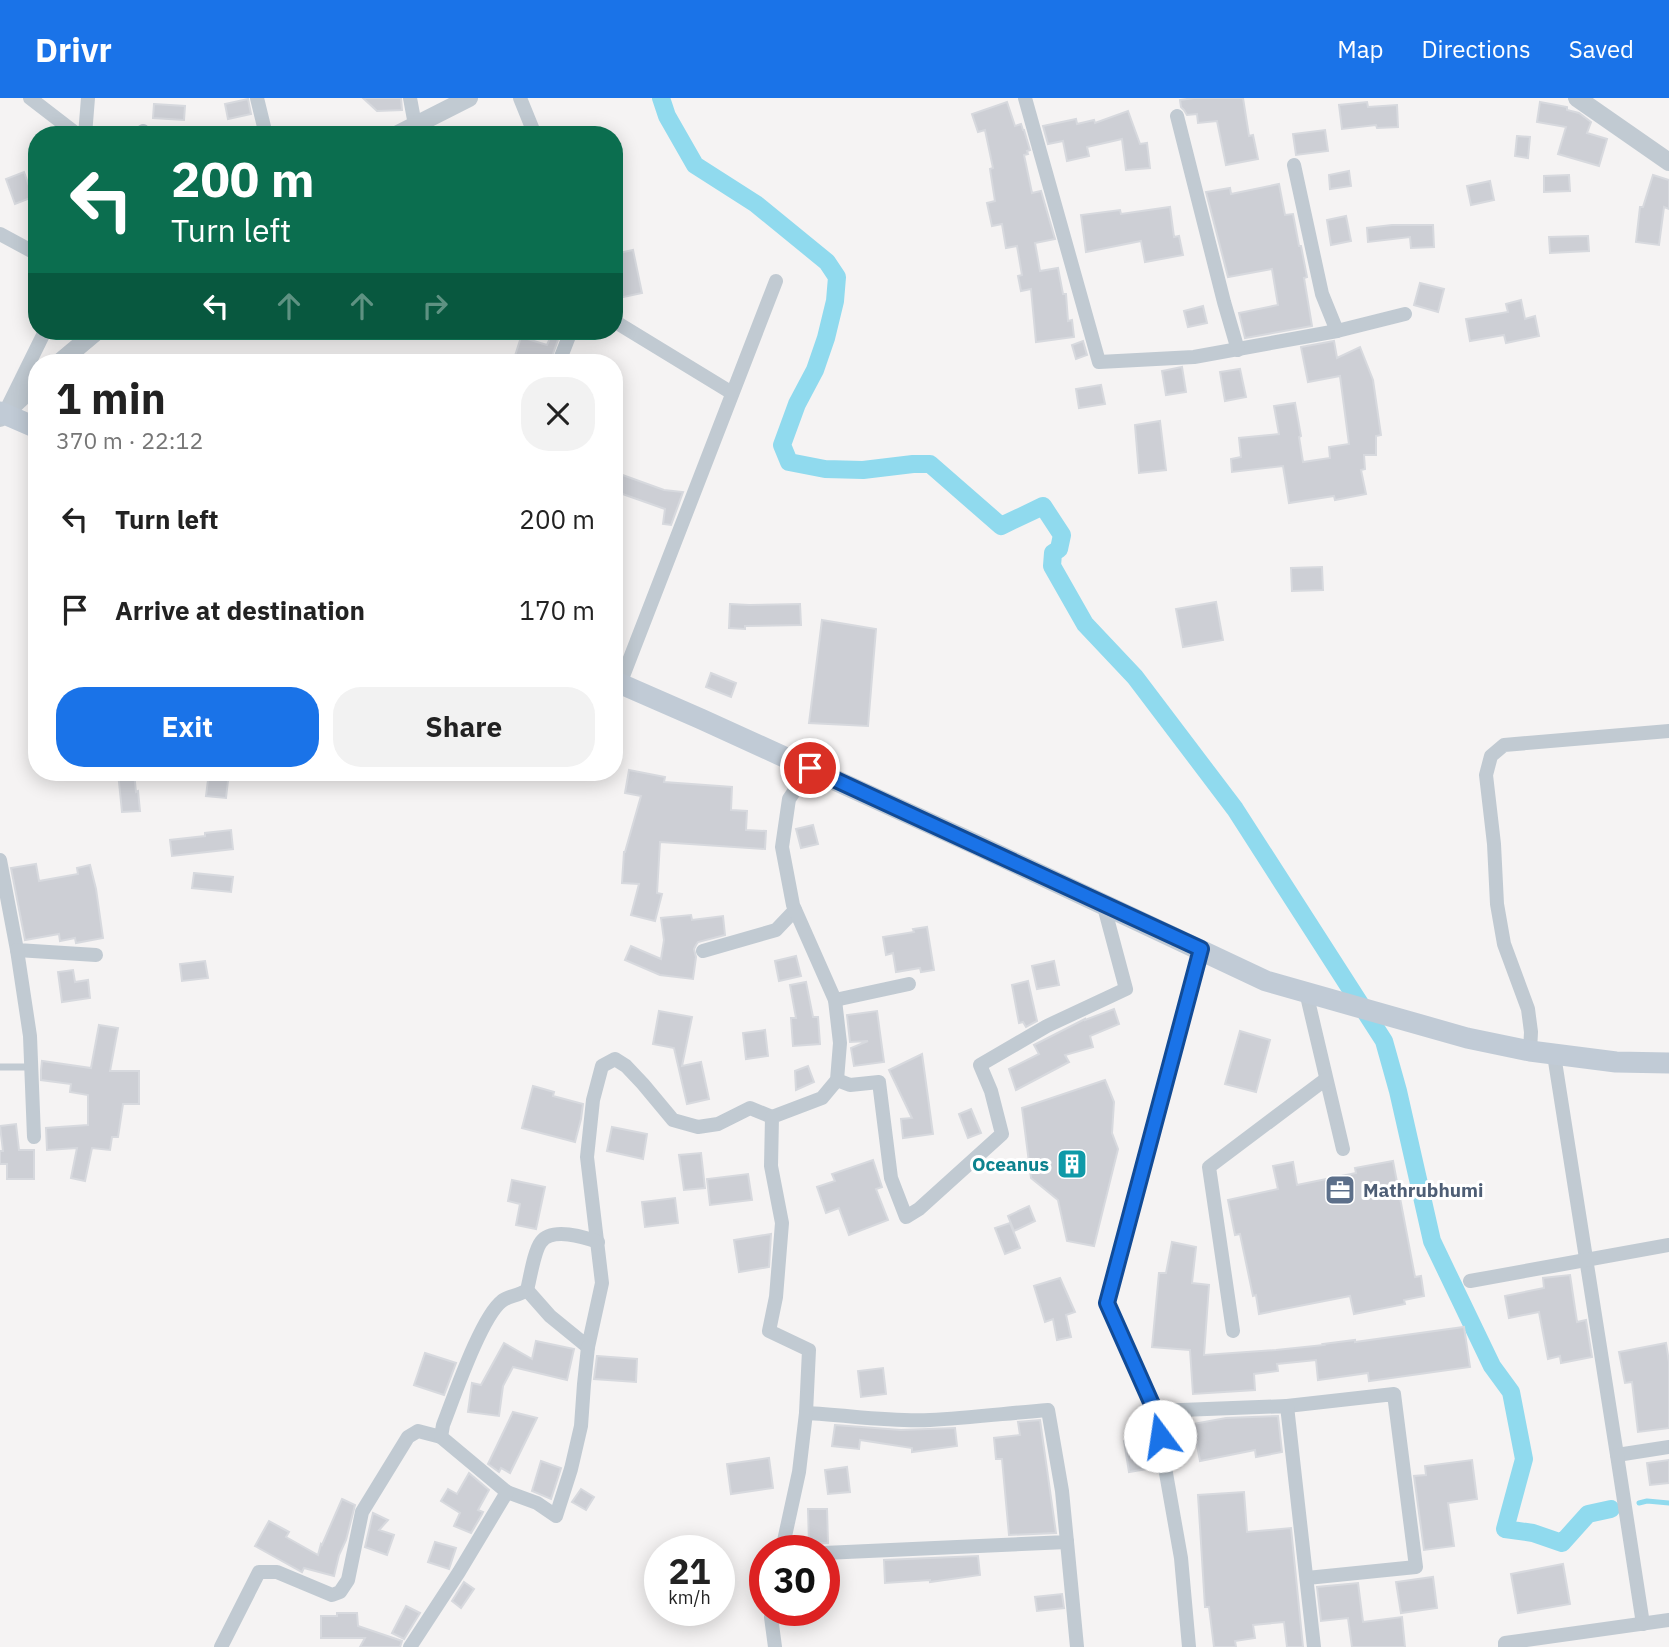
<!DOCTYPE html>
<html lang="en">
<head>
<meta charset="utf-8">
<style>
  body { margin:0; font-family:"IBM Plex Sans",sans-serif; background:#f2f2f2; color:#222; height:100vh; display:flex; flex-direction:column; font-size:26px; white-space:nowrap }
  * { box-sizing:border-box; margin:0 }
  p { font-size:23px; color:#767676 }
  .icon { flex:none; width:38px; height:38px; fill:none; stroke:currentColor; stroke-width:2; stroke-linecap:round; stroke-linejoin:round }
  .map { position:relative; flex:1; overflow:hidden }
  .sheet { position:absolute; left:28px; top:256px; width:595px; height:427px; display:flex; flex-direction:column; background:#fff; border-radius:28px; box-shadow:0 4px 18px #0003 }
  .sheet>* { flex:none }
  .hud { position:absolute; left:28px; top:28px; width:595px; height:214px; border-radius:28px; box-shadow:0 4px 18px #0003; background:#0b6e4f; color:#fff; overflow:hidden }
  .speed { position:absolute; left:644px; top:1437px; display:flex; gap:14px; font-size:35px; font-weight:700; text-align:center }
  .speed>* { display:grid; place-content:center; width:91px; height:91px; border-radius:50%; background:#fff; box-shadow:0 4px 18px #0003; line-height:1 }
  .speed small { font-size:18px; font-weight:400 }
  .speed .limit { border:10px solid #d22; background:#fff; color:#111 }
  .pin { position:absolute; display:grid; place-items:center; width:60px; height:60px; color:#fff; margin:-30px; border:4px solid #fff; border-radius:50%; box-shadow:0 2px 7px #0007 }
  .me { position:absolute; width:77px; margin:-38px; rotate:346deg; stroke-linejoin:round; filter:drop-shadow(0 0 5px #0008) }
  .turn { display:flex; align-items:center; gap:24px; height:147px; padding:0 28px; font-size:32px }
  .turn .icon { width:91px; height:91px; stroke-width:2.5 }
  .turn b { display:block; font-size:49px; line-height:60px }
  .lanes { display:flex; align-items:center; height:66px; padding:0 28px; background:#0003; justify-content:center; gap:35px; direction:ltr }
  .lanes .off { opacity:.35 }
  .round { display:grid; place-items:center; flex:none; width:74px; height:74px; border-radius:28px; background:#f2f2f2 }
  .overview { display:flex; align-items:center; justify-content:space-between; height:119px; padding:0 28px }
  h1 { font-size:42px; font-weight:700; line-height:52px }
  .button { display:flex; gap:14px; margin-top:auto; padding:14px 28px }
  .button a { flex:1; height:80px; border-radius:28px; background:#1a73e8; color:#fff; font-size:28px; font-weight:700; line-height:80px; text-align:center }
  .button a+a { background:#f2f2f2; color:#222 }
  ul { padding:0; list-style:none }
  li { display:flex; align-items:center; gap:21px; height:91px; padding:0 28px }
  li div { flex:1 }
  li b { display:block; font-size:26px }
  li em { font-style:normal }
  header { display:flex; align-items:center; gap:42px; box-sizing:border-box; height:98px; padding:0 35px; background:#1a73e8; color:#fff }
  header strong { font-size:33px }
  nav { display:flex; gap:38px; margin-inline-start:auto; font-size:24px }
  .map>svg:first-child { display:block }
</style>
</head>
<body>
<header>
<strong>Drivr</strong>
<nav><a>Map</a><a>Directions</a><a>Saved</a></nav>
</header>
<div class="map">
<svg width="1669" height="1549" viewBox="0 0 1669 1549">
  <rect width="100%" height="100%" fill="#f5f3f3"/>
  <g fill="none" stroke-linecap="round" stroke-linejoin="round">
    <polyline stroke="#90daee" stroke-width="5" points="1639,1405 1647,1403 1669,1405"/>
    <polyline stroke="#90daee" stroke-width="18" points="661,0 667,18 695,67 756,106 827,164 837,179 835,203 826,240 815,272 797,306 782,347 789,364 825,371 863,372 913,366 930,366 1001,428 1043,408 1062,437 1059,451 1053,455 1052,468 1085,526 1135,579 1235,711 1384,943 1398,993 1432,1143 1492,1268 1511,1294 1524,1361 1505,1431 1533,1435 1562,1445 1588,1416 1611,1411"/>
  </g>
  <g fill="#cdcfd5" stroke="#d7d9de" stroke-width="2">
    <polygon points="363,0 401,0 402,12 377,13"/>
    <polygon points="1194,0 1243,0 1249,38 1253,37 1258,61 1226,67 1217,23 1198,25 1197,16 1187,17 1184,12 1181,9 1180,2"/>
    <polygon points="248,1 251,16 228,21 225,6"/>
    <polygon points="1007,4 1015,28 1021,26 1023,32 1024,32 1030,52 1027,53 1028,56 1024,57 1032,95 1041,93 1055,141 1035,145 1040,173 1058,170 1063,196 1066,196 1068,223 1072,222 1074,239 1036,244 1031,191 1021,193 1018,178 1022,177 1017,148 1006,150 1002,126 992,128 987,105 995,103 990,71 993,70 985,32 978,34 972,16"/>
    <polygon points="1367,4 1368,9 1397,7 1398,29 1377,30 1376,27 1342,31 1339,7"/>
    <polygon points="1540,4 1567,9 1567,12 1579,15 1591,24 1587,35 1607,41 1599,68 1558,56 1566,29 1537,24"/>
    <polygon points="154,6 185,8 184,22 153,20"/>
    <polygon points="1128,13 1140,46 1147,45 1150,70 1126,72 1122,41 1087,49 1089,58 1067,63 1063,43 1048,46 1043,28 1076,21 1077,26 1094,22 1095,25"/>
    <polygon points="1325,32 1328,53 1296,57 1293,36"/>
    <polygon points="1517,38 1530,39 1528,60 1515,58"/>
    <polygon points="1349,73 1351,88 1330,91 1329,77"/>
    <polygon points="24,74 33,99 15,106 6,81"/>
    <polygon points="1569,77 1570,93 1544,94 1544,78"/>
    <polygon points="1653,77 1669,82 1669,111 1664,109 1659,147 1636,144 1640,109 1643,109"/>
    <polygon points="1490,83 1494,102 1471,107 1467,88"/>
    <polygon points="1279,86 1285,117 1293,116 1299,148 1301,148 1307,179 1304,180 1312,228 1245,240 1239,215 1278,207 1272,171 1228,179 1206,94 1230,90 1231,96"/>
    <polygon points="1170,109 1174,139 1179,138 1183,157 1145,164 1141,143 1086,154 1081,117 1120,112 1121,116"/>
    <polygon points="1346,118 1351,143 1331,147 1327,122"/>
    <polygon points="1392,127 1433,127 1434,149 1411,150 1410,139 1368,144 1367,130"/>
    <polygon points="1588,138 1589,153 1550,155 1549,139"/>
    <polygon points="633,152 642,195 614,201 614,156"/>
    <polygon points="1420,185 1444,191 1438,214 1414,207"/>
    <polygon points="1521,202 1525,221 1535,218 1539,238 1506,245 1504,237 1470,243 1466,221 1508,214 1506,206"/>
    <polygon points="1203,208 1207,225 1188,229 1184,213"/>
    <polygon points="553,233 560,236 550,264 526,264 514,261 521,239 547,247"/>
    <polygon points="1083,243 1087,257 1076,261 1072,247"/>
    <polygon points="1334,243 1337,260 1360,249 1373,282 1381,337 1376,338 1376,357 1364,357 1365,371 1361,372 1366,396 1335,402 1334,398 1289,405 1283,368 1232,374 1231,361 1241,359 1239,340 1279,336 1274,308 1295,305 1301,338 1299,339 1303,364 1330,360 1329,349 1349,346 1340,278 1308,284 1301,249"/>
    <polygon points="1182,269 1186,294 1166,297 1162,273"/>
    <polygon points="1240,271 1246,299 1225,303 1220,274"/>
    <polygon points="1101,287 1105,306 1079,310 1076,291"/>
    <polygon points="1160,323 1166,372 1139,375 1135,327"/>
    <polygon points="617,375 664,392 683,394 671,427 663,426 665,411 614,393 614,384"/>
    <polygon points="1322,469 1323,492 1292,493 1291,470"/>
    <polygon points="1216,504 1223,542 1183,549 1176,511"/>
    <polygon points="730,506 749,507 800,506 801,527 745,528 745,531 729,530"/>
    <polygon points="822,522 876,531 868,628 809,625"/>
    <polygon points="711,575 736,585 731,599 706,589"/>
    <polygon points="629,672 665,679 664,684 732,689 731,712 747,713 746,732 766,733 765,751 660,744 657,795 662,796 655,823 631,817 639,786 622,785 624,754 625,754 641,698 625,695"/>
    <polygon points="118,674 134,674 136,694 138,693 140,713 122,714"/>
    <polygon points="209,674 229,674 226,700 206,698"/>
    <polygon points="813,727 818,746 801,750 796,731"/>
    <polygon points="231,732 233,751 172,758 170,742 205,738 205,735"/>
    <polygon points="36,766 39,783 78,776 77,770 90,767 96,791 103,840 76,845 75,840 60,843 59,836 25,842 11,770"/>
    <polygon points="194,775 233,779 231,794 192,790"/>
    <polygon points="691,817 692,822 723,818 725,837 698,844 696,847 694,851 696,859 693,881 660,877 625,862 631,848 661,861 664,842 661,820"/>
    <polygon points="927,829 934,872 921,874 920,870 896,874 893,855 886,857 883,839 914,834 913,831"/>
    <polygon points="796,858 801,878 779,883 775,863"/>
    <polygon points="205,863 208,880 182,883 180,866"/>
    <polygon points="1054,863 1059,887 1037,891 1032,868"/>
    <polygon points="73,872 75,884 88,882 90,900 62,904 58,874"/>
    <polygon points="1028,883 1037,923 1026,929 1023,924 1019,925 1012,887"/>
    <polygon points="806,884 813,919 818,919 820,946 793,948 791,920 796,920 790,887"/>
    <polygon points="1114,911 1119,926 1090,938 1093,949 1065,957 1069,964 1016,992 1009,971 1039,956 1034,947 1085,921 1085,922"/>
    <polygon points="659,913 692,919 682,968 701,964 709,1001 687,1006 674,950 653,946"/>
    <polygon points="877,913 884,964 854,968 851,950 868,943 850,944 847,917"/>
    <polygon points="99,927 118,930 110,973 139,973 139,1006 123,1006 118,1039 112,1039 110,1052 92,1050 85,1083 71,1080 77,1050 47,1052 46,1030 88,1027 88,997 70,994 71,986 41,982 41,972 42,963 91,970"/>
    <polygon points="765,932 768,958 746,961 743,935"/>
    <polygon points="1240,933 1270,942 1256,994 1225,986"/>
    <polygon points="922,956 933,1036 903,1040 901,1021 912,1020 889,972"/>
    <polygon points="808,968 814,984 796,992 795,973"/>
    <polygon points="1105,982 1114,1004 1112,1035 1118,1051 1094,1148 1067,1143 1058,1102 1031,1080 1022,1010"/>
    <polygon points="533,988 554,994 553,998 583,1006 581,1021 575,1044 522,1030"/>
    <polygon points="971,1011 981,1035 968,1040 959,1016"/>
    <polygon points="16,1026 19,1052 34,1052 34,1081 7,1081 7,1066 0,1066 0,1053 3,1053 0,1028"/>
    <polygon points="612,1029 647,1036 643,1061 607,1053"/>
    <polygon points="701,1055 705,1090 684,1092 679,1057"/>
    <polygon points="873,1062 882,1089 876,1091 888,1122 849,1137 839,1110 826,1115 817,1089 835,1083 832,1076"/>
    <polygon points="1393,1063 1415,1179 1421,1178 1424,1198 1404,1202 1405,1206 1354,1216 1350,1198 1259,1216 1256,1197 1253,1198 1240,1136 1235,1137 1228,1102 1278,1091 1273,1068 1293,1064 1297,1087 1356,1075 1355,1070"/>
    <polygon points="748,1076 752,1102 710,1107 707,1081"/>
    <polygon points="512,1082 545,1089 536,1131 516,1127 520,1106 508,1103"/>
    <polygon points="675,1100 678,1125 645,1129 642,1104"/>
    <polygon points="1029,1108 1035,1123 1014,1133 1008,1118"/>
    <polygon points="1010,1125 1020,1150 1005,1156 995,1130"/>
    <polygon points="771,1136 769,1169 739,1174 734,1142"/>
    <polygon points="1172,1144 1196,1149 1192,1185 1209,1187 1204,1257 1276,1252 1324,1247 1323,1246 1355,1242 1355,1244 1464,1229 1470,1269 1369,1283 1368,1275 1318,1282 1316,1262 1277,1266 1278,1273 1254,1276 1255,1292 1193,1296 1190,1252 1152,1249 1159,1175 1166,1175"/>
    <polygon points="1570,1177 1577,1224 1586,1222 1592,1259 1561,1265 1560,1258 1548,1261 1539,1214 1509,1220 1505,1198 1544,1190 1543,1180"/>
    <polygon points="1060,1180 1075,1214 1066,1217 1071,1239 1057,1242 1053,1221 1045,1224 1034,1188"/>
    <polygon points="536,1243 574,1251 567,1282 513,1269 503,1288 499,1318 468,1314 472,1285 481,1287 504,1245 532,1261"/>
    <polygon points="1666,1245 1669,1264 1669,1330 1638,1334 1632,1284 1625,1285 1619,1254"/>
    <polygon points="425,1255 456,1265 444,1297 414,1287"/>
    <polygon points="597,1258 637,1261 636,1284 594,1281"/>
    <polygon points="883,1270 886,1296 861,1299 858,1273"/>
    <polygon points="513,1314 537,1320 510,1375 501,1370 499,1374 488,1366"/>
    <polygon points="1278,1318 1282,1354 1256,1359 1255,1352 1200,1363 1193,1326 1226,1320"/>
    <polygon points="1040,1322 1056,1435 1009,1437 1002,1361 996,1361 994,1340 1020,1337 1018,1324"/>
    <polygon points="835,1327 901,1332 955,1330 957,1348 912,1354 912,1350 860,1342 859,1351 832,1348"/>
    <polygon points="1148,1339 1153,1370 1129,1374 1124,1343"/>
    <polygon points="769,1360 773,1390 731,1396 727,1366"/>
    <polygon points="1472,1362 1477,1401 1448,1405 1454,1448 1424,1452 1414,1378 1426,1377 1425,1368"/>
    <polygon points="1669,1362 1669,1385 1650,1387 1647,1365"/>
    <polygon points="541,1363 561,1370 551,1401 532,1393"/>
    <polygon points="847,1369 850,1394 828,1396 825,1372"/>
    <polygon points="469,1375 489,1392 478,1412 483,1414 481,1418 471,1435 454,1428 460,1415 441,1403 448,1391 457,1396"/>
    <polygon points="581,1391 594,1399 586,1412 572,1404"/>
    <polygon points="1244,1394 1247,1434 1291,1430 1303,1549 1287,1549 1284,1524 1253,1527 1255,1540 1235,1543 1236,1549 1214,1549 1209,1509 1205,1509 1198,1397"/>
    <polygon points="342,1401 355,1407 346,1442 339,1457 334,1478 304,1470 302,1474 255,1448 269,1423 289,1434 286,1439 318,1457 321,1446 322,1447"/>
    <polygon points="808,1411 827,1411 828,1445 809,1446"/>
    <polygon points="373,1415 388,1422 379,1432 394,1437 387,1457 365,1449"/>
    <polygon points="435,1444 456,1450 449,1471 428,1464"/>
    <polygon points="978,1458 980,1477 930,1484 930,1482 885,1485 884,1462"/>
    <polygon points="1563,1466 1570,1506 1518,1515 1511,1476"/>
    <polygon points="1433,1479 1437,1510 1401,1515 1396,1484"/>
    <polygon points="464,1484 474,1491 461,1510 452,1503"/>
    <polygon points="1358,1485 1363,1524 1402,1519 1405,1549 1352,1549 1348,1520 1321,1523 1317,1489"/>
    <polygon points="1062,1496 1064,1510 1037,1513 1035,1499"/>
    <polygon points="406,1508 420,1515 404,1541 392,1535"/>
    <polygon points="337,1515 357,1515 358,1528 402,1543 400,1549 360,1549 365,1540 321,1540 321,1518 337,1518"/>
  </g>
  <g fill="none" stroke-linecap="round" stroke-linejoin="round">
    <polyline stroke="#c1cad2" stroke-width="7" points="0,969 31,969"/>
    <g stroke="#c1cad2" stroke-width="14">
      <polyline points="30,0 78,37"/>
      <polyline points="257,0 266,37"/>
      <polyline points="410,0 415,27"/>
      <polyline points="520,0 535,37"/>
      <polyline points="1025,0 1099,264 1194,259 1337,233 1405,216"/>
      <polyline points="1177,18 1224,204 1238,252"/>
      <polyline points="143,33 144,37"/>
      <polyline points="85,37 88,0"/>
      <polyline points="1294,67 1322,196 1337,233"/>
      <polyline points="0,136 37,156"/>
      <polyline points="614,223 732,295"/>
      <polyline points="559,264 571,233"/>
      <polyline points="7,310 45,233"/>
      <polyline points="620,586 776,183"/>
      <polyline points="0,762 17,852 96,857"/>
      <polyline points="17,852 30,938 34,1039"/>
      <polyline points="703,853 776,832 795,812"/>
      <polyline points="1306,894 1343,1051"/>
      <polyline points="835,902 909,886"/>
      <polyline points="1530,953 1531,934 1528,911 1504,846 1497,806 1494,746 1486,677 1491,658 1504,647 1669,633"/>
      <polyline points="1554,957 1617,1357 1669,1349"/>
      <polyline points="837,982 850,987 879,984 891,1080 906,1119 919,1111 1002,1036 991,993 980,967 1047,928 1126,891 1103,805"/>
      <polyline points="1470,1183 1669,1147"/>
      <polyline points="527,1192 550,1218 588,1249 602,1185 587,1059 593,1002 602,968 615,961 626,968 643,986 673,1022 698,1029 718,1026 750,1010 772,1019"/>
      <polyline points="1233,1233 1209,1069 1326,981"/>
      <polyline points="1287,1308 1394,1296 1416,1469 1307,1480"/>
      <polyline points="1155,1313 1287,1308 1314,1549"/>
      <path d="M806 1315C848 1317 889 1324 930 1322 970 1320 1009 1315 1048 1312L1062 1393 1067 1444 824 1455"/>
      <polyline points="1617,1357 1643,1526"/>
      <polyline points="507,1394 537,1405 556,1418 571,1371 581,1328 584,1286 588,1249"/>
      <polyline points="1067,1444 1077,1549"/>
      <polyline points="782,1452 799,1374 806,1315 809,1252 769,1233 776,1199 782,1125 771,1068 772,1019 822,1000 837,982 840,945 835,902 793,807 782,749 789,701 812,667"/>
      <polyline points="772,1512 771,1519 775,1549"/>
      <polyline points="221,1549 259,1474 277,1474 332,1497 340,1494 348,1482 362,1414 408,1339 418,1333 441,1339"/>
      <path d="M410 1549 459 1474 507 1394 441 1339 443 1327C454 1299 481 1219 502 1203 508 1198 518 1198 527 1192 530 1181 534 1153 541 1144 552 1129 584 1139 598 1144"/>
      <polyline points="1189,1549 1181,1460 1155,1313 1107,1205 1201,851"/>
      <polyline points="1505,1549 1505,1545 1669,1522"/>
    </g>
    <g stroke="#c1cad2" stroke-width="18">
      <polyline points="1577,0 1669,64"/>
      <polyline points="396,37 469,0"/>
      <polyline points="60,264 97,233"/>
      <polyline points="0,320 37,285"/>
    </g>
    <g stroke="#c1cbd6" stroke-width="21">
      <polyline points="0,314 37,330"/>
      <polyline points="614,583 701,621 975,746 1266,883 1467,940 1530,953 1616,964 1669,965"/>
    </g>
  </g>
  <g fill="none" stroke-linecap="round" stroke-linejoin="round">
    <g stroke="#114b97" stroke-width="18">
      <polyline id="route" points="810,670 1201,851 1107,1205 1155,1313 1160,1338"/>
    </g>
    <use href="#route" stroke="#1a73e8" stroke-width="12"/>
  </g>
  <defs>
    <g id="building-square" transform="scale(1.575)"><rect x="-9" y="-9" width="18" height="18" rx="4" fill="#0f9aa8" stroke="#fff"/><path d="M-4-6H4V6H1V3H-1V6H-4ZM-2.5-4.3h1.7v1.8h-1.7ZM.8-4.3h1.7v1.8H.8ZM-2.5-1h1.7V.8h-1.7ZM.8-1h1.7V.8H.8Z" fill="#fff"/></g>
    <g id="office-square" transform="scale(1.575)"><rect x="-9" y="-9" width="18" height="18" rx="4" fill="#5c6f8a" stroke="#fff"/><path d="M-6-3h4V-5.5h4V-3h4V5H-6ZM-1-4.5V-3h2v-1.5ZM-6 0V1H6V0Z" fill="#fff"/></g>
  </defs>
  <g fill-rule="evenodd">
    <use href="#building-square" x="1072" y="1066"/>
    <use href="#office-square" x="1340" y="1092"/>
  </g>
  <g text-anchor="middle" stroke-width="6" stroke-linejoin="round" paint-order="stroke">
    <g font-size="19" font-weight="bold" fill="#0d838f" stroke="#fff" text-anchor="end">
      <text x="1049" y="1073">Oceanus</text>
    </g>
    <g font-size="19" font-weight="bold" fill="#4e5e75" stroke="#fff" text-anchor="start">
      <text x="1363" y="1099">Mathrubhumi</text>
    </g>
  </g>
</svg>
<div class="speed"><div>21<small>km/h</small></div><div class="limit">30</div></div>
<div class="pin" style="left:810px;top:670px;background:#d93025"><svg class="icon" aria-label="arrive" viewBox="0 0 24 24"><path d="M6 21V4h12l-3 4 3 4H6"/></svg></div>
<svg class="me" style="left:1160px;top:1338px" viewBox="-20 -20 40 40"><circle r="19" fill="#fff"/><path d="M0-13L10 11 0 6-10 11z" fill="#1a73e8"/></svg>
<div class="hud">
<div class="turn"><svg class="icon" aria-label="left" viewBox="0 0 24 24"><path d="M17 20v-9H6M10 6l-5 5 5 5"/></svg><div><b>200 m</b>Turn left</div></div>
<div class="lanes"><svg class="icon" aria-label="left" viewBox="0 0 24 24"><path d="M17 20v-9H6M10 6l-5 5 5 5"/></svg><svg class="icon off" aria-label="ahead" viewBox="0 0 24 24"><path d="M12 20V5M6 11l6-6 6 6"/></svg><svg class="icon off" aria-label="ahead" viewBox="0 0 24 24"><path d="M12 20V5M6 11l6-6 6 6"/></svg><svg class="icon off" aria-label="right" viewBox="0 0 24 24"><path d="M7 20v-9h11M14 6l5 5-5 5"/></svg></div>
</div>
<section class="sheet">
<div class="overview"><div><h1>1 min</h1><p>370 m · 22:12</p></div><a class="round"><svg class="icon" aria-label="close" viewBox="0 0 24 24"><path d="M6 6l12 12M18 6L6 18"/></svg></a></div>
<ul>
<li><svg class="icon" aria-label="left" viewBox="0 0 24 24"><path d="M17 20v-9H6M10 6l-5 5 5 5"/></svg><div><b>Turn left</b></div><em>200 m</em></li>
<li><svg class="icon" aria-label="arrive" viewBox="0 0 24 24"><path d="M6 21V4h12l-3 4 3 4H6"/></svg><div><b>Arrive at destination</b></div><em>170 m</em></li>
</ul>
<div class="button"><a>Exit</a><a>Share</a></div>
</section>
</div>
</body>
</html>
